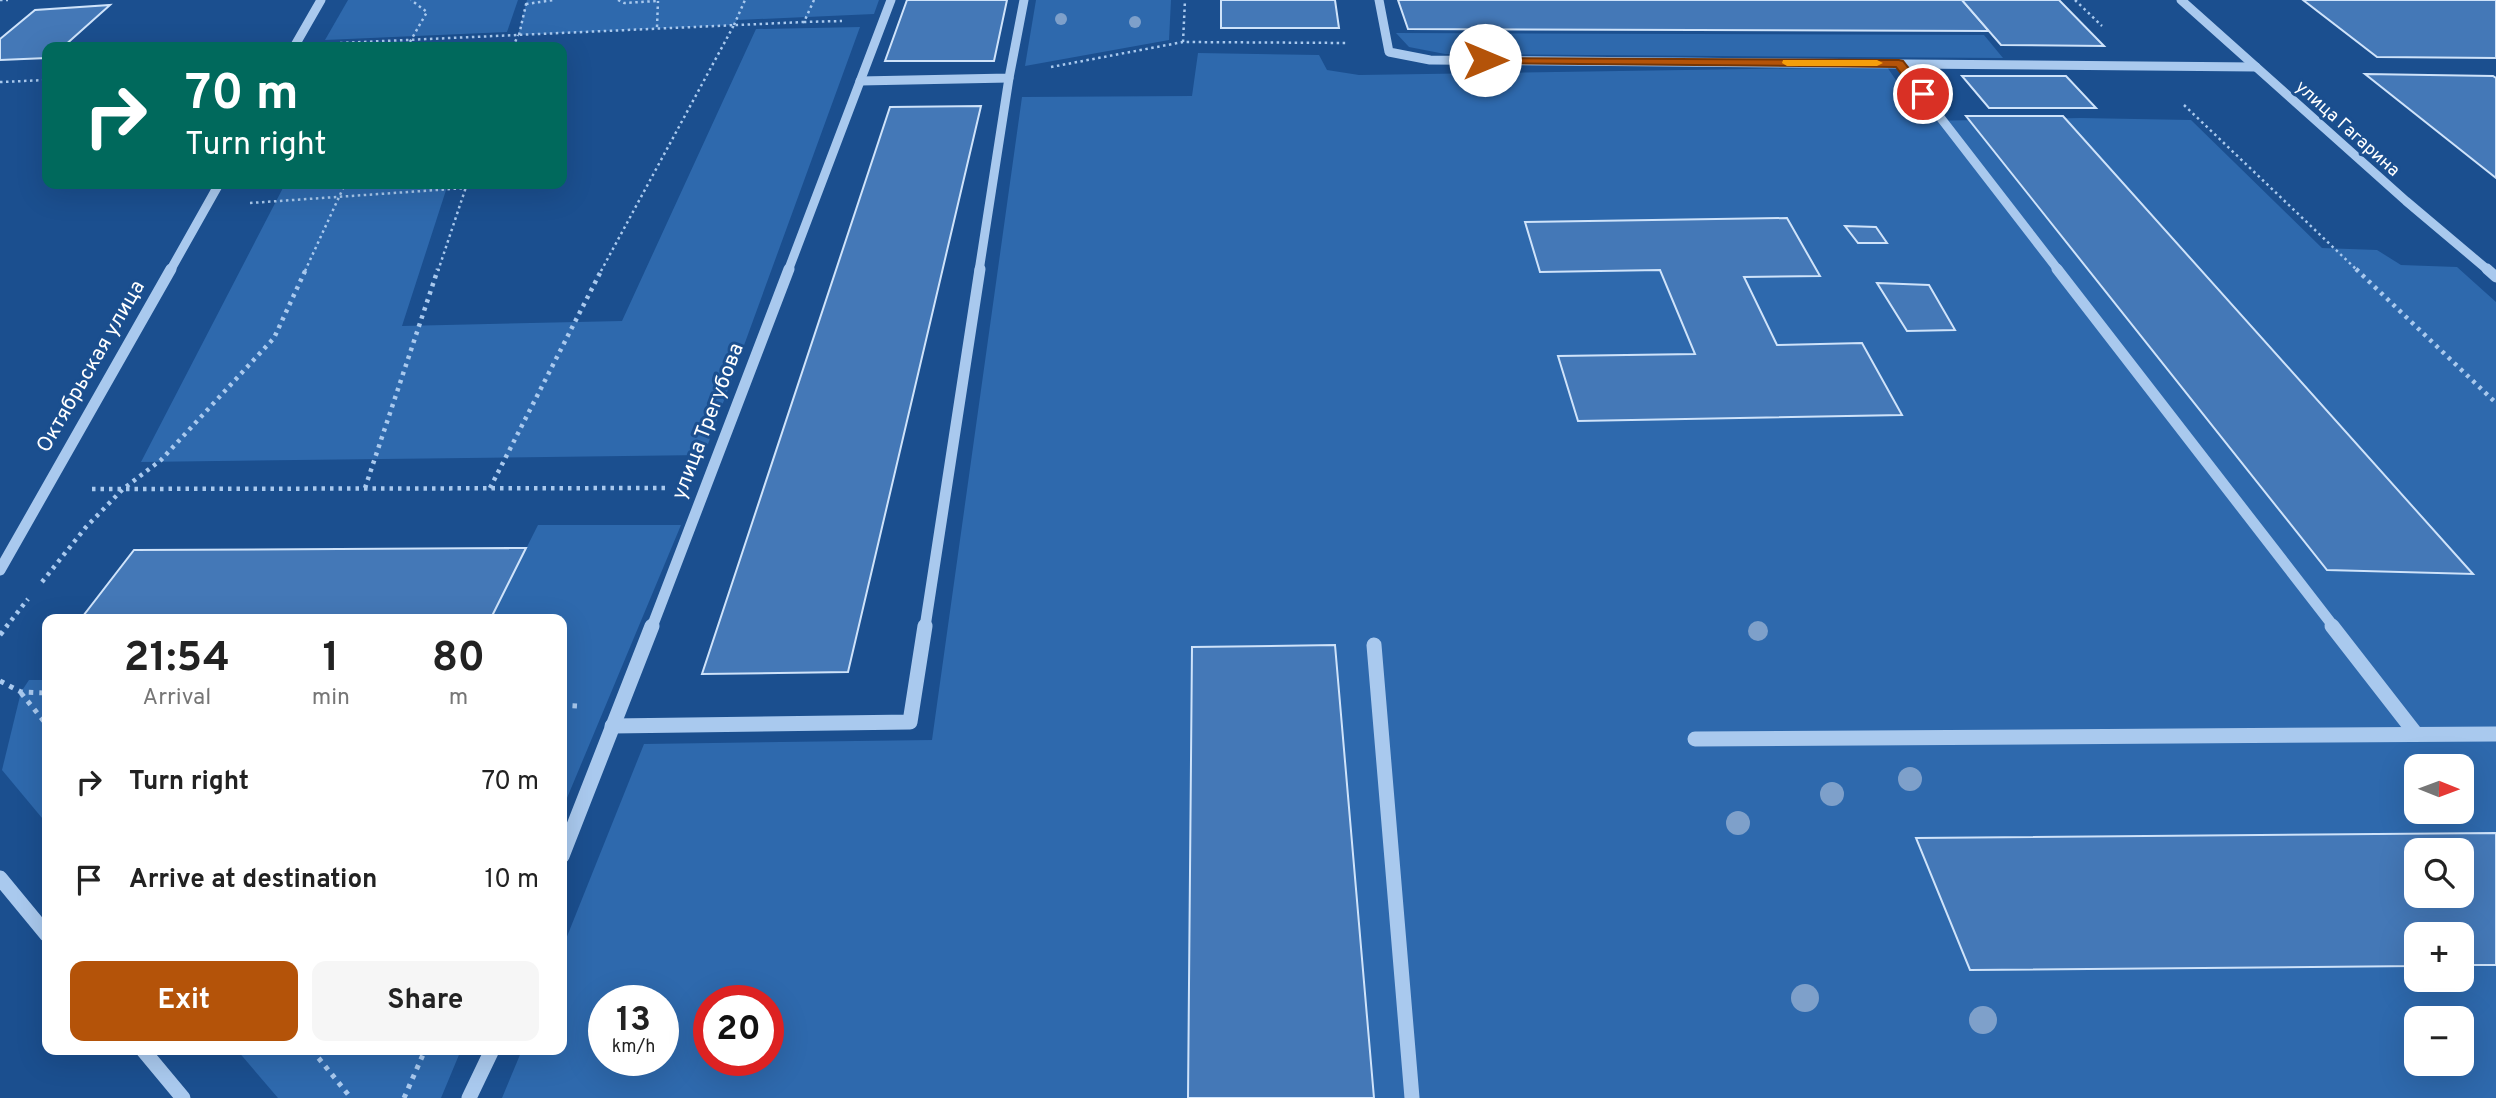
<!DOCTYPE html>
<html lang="en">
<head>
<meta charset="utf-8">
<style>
  body { margin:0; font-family:Overpass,sans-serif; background:#f6f6f6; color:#222; height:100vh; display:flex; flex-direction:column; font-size:26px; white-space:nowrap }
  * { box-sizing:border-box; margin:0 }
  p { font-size:23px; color:#767676 }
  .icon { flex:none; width:38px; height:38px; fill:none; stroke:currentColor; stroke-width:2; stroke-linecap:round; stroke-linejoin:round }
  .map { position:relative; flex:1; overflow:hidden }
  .drawer { position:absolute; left:42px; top:614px; width:525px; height:441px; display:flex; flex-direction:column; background:#fff; border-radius:14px; box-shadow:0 7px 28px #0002 }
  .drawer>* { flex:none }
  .hud { position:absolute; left:42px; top:42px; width:525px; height:147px; border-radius:14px; box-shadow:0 7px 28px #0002; background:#00695c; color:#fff; overflow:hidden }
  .needle { width:46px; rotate:91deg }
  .buttons { position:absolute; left:2404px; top:754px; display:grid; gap:14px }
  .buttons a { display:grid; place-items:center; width:70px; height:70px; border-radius:14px; background:#fff; box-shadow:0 7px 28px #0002; font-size:35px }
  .speed { position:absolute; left:588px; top:985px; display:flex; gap:14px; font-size:35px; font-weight:700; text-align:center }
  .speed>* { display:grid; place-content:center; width:91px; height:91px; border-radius:50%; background:#fff; box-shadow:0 7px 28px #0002; line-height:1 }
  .speed small { font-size:18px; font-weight:400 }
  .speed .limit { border:10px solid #d22; background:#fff; color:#111 }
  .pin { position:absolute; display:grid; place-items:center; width:60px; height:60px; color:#fff; margin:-30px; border:4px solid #fff; border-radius:50%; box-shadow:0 2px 7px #0007 }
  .me { position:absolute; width:77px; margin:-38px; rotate:90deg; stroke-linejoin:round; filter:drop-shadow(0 0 5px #0008) }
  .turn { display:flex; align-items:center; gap:24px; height:147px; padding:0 28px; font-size:32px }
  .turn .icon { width:91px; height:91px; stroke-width:2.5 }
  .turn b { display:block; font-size:49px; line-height:60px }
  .eta { display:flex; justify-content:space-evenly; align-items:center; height:119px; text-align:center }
  .eta b { font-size:42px; font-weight:700; line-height:49px }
  .action { display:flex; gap:14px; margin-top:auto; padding:14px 28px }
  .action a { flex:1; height:80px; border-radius:14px; background:#b45309; color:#fff; font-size:28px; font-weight:700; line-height:80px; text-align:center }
  .action a+a { background:#f6f6f6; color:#222 }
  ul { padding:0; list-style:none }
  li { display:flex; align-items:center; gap:21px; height:98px; padding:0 28px }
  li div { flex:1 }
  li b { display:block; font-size:26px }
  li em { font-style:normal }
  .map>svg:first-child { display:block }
</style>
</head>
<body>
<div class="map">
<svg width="2496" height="1098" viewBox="0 0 2496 1098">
  <rect width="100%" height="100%" fill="#1b4f8f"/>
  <g fill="#2e69ad" fill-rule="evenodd">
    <polygon points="348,0 518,0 507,32 325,40"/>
    <polygon points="527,0 879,0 874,14 737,20 734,25 518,35"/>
    <polygon points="1036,0 1171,0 1169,40 1025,66"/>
    <polygon points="860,27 704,455 141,462 285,184 448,184 402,326 622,321 756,29"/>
    <polygon points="1396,33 1984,35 2003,58 1445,54 1409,47"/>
    <path d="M1198 53 1319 55 1327 70 1359 75 1887 67 1924 121 2081 118 2191 120 2322 248 2377 250 2401 265 2457 267 2496 302V1098H502L522 1050H562V949L644 744 932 740 1022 97 1192 96ZM2417 766H2462V812H2417ZM2417 850H2462V896H2417ZM2417 934H2462V980H2417ZM604 1001H663V1060H604ZM709 1001H768V1060H709ZM2417 1018H2462V1064H2417Z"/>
    <polygon points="538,525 681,525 562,810 562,620 490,620"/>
    <polygon points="29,680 47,680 47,824 2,770 21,692"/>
    <polygon points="237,1050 461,1050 441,1098 278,1098"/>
  </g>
  <g fill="#4478b7" stroke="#cfe3fa" stroke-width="2" fill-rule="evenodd">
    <polygon points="907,0 1007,0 994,61 885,61"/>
    <polygon points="1221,0 1335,0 1339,28 1221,28"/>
    <polygon points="1398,0 1962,0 1989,31 1408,29"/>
    <polygon points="1962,0 2059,0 2104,46 2001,45"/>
    <polygon points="2303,0 2496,0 2496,58 2377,57"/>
    <polygon points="110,5 63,47 47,47 47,58 0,60 0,39 35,10"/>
    <polygon points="2365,74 2493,76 2496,78 2496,178"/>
    <polygon points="1962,76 2066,76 2096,108 1989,108"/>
    <polygon points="981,106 848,672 702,674 890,107"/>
    <polygon points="1966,116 2063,116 2473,574 2327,570"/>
    <polygon points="1787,218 1820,276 1744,277 1777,345 1862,343 1902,415 1578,421 1558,356 1695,354 1660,270 1540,272 1525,222"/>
    <polygon points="1845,226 1876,227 1887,243 1858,243"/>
    <polygon points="1877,283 1929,285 1955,330 1907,331"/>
    <polygon points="526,548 490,620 80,620 134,550"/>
    <polygon points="1335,645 1374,1098 1188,1098 1192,647"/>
    <path d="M2496 833V965H2462V934H2417V966L1970 970 1916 838ZM2417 850H2462V896H2417Z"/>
  </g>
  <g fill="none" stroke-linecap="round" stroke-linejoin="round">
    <g stroke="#a9c9ee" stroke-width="2.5" stroke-dasharray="2.5 3.5" stroke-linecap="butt">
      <polyline points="0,0 8,0"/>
      <polyline points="618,0 624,3 657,1"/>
      <polyline points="814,0 804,22 842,21"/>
      <polyline points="2075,0 2102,26"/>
      <polyline points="526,4 554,0"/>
      <polyline points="734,25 745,0"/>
      <polyline points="657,27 658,1"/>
      <polyline points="519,35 527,0"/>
      <polyline points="1183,42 1185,0"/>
      <polyline points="340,43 804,22"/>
      <polyline points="407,47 427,12 411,0"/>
      <polyline points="513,47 518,35"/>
      <polyline points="1051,67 1183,42 1348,43"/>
      <polyline points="0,82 47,80"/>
      <polyline points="2184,105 2358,271"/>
      <polyline points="250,203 466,188"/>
      <polyline points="305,271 345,184"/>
      <polyline points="438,271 467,184"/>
      <polyline points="601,271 734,25"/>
    </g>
    <g stroke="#a9c9ee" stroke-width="4.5" stroke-dasharray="3.5 5" stroke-linecap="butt">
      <polyline points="2356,269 2496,403"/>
      <polyline points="365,488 438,269"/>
      <polyline points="490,488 602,269"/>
      <polyline points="92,489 665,488"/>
      <polyline points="42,582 86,527 123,489 161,460 274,338 306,269"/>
      <polyline points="6,627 28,599"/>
    </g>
    <g stroke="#a9c9ee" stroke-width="5" stroke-dasharray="4.5 6" stroke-linecap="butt">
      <polyline points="0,635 7,626"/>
      <polyline points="0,681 21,692 47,693"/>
      <polyline points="21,693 47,725"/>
      <polyline points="562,705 578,706"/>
      <polyline points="312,1050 351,1098"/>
      <polyline points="404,1098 425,1050"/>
    </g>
    <g stroke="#a9c9ee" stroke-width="9">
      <polyline points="1379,0 1389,52 1430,60 2256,67"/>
      <polyline points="2181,0 2406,201 2489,271"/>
      <polyline points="294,47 321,0"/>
      <polyline points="1899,64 2059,271"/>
      <polyline points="860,81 1009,78 1024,0"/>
      <polyline points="170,271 219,184"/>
      <polyline points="788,271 891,0"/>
      <polyline points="979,271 1009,78"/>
    </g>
    <g stroke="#a9c9ee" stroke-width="11">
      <polyline points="2057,269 2334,627"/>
      <polyline points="2487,269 2496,277"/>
      <polyline points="0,570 171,269"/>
      <polyline points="652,627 789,269"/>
      <polyline points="925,627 980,269"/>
    </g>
    <g stroke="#a9c9ee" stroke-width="15">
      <polyline points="2332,626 2416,734"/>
      <polyline points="1374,645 1412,1098"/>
      <polyline points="612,726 910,722 925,626"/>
      <polyline points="1695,739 2496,734"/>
      <polyline points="562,856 652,626"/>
      <polyline points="0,878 47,935"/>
      <polyline points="143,1050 183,1098"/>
      <polyline points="469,1098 492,1050"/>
    </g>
  </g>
  <g fill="#7ea0ca">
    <circle cx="1061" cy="19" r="6"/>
    <circle cx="1135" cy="22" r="6"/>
    <circle cx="1758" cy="631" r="10"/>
    <circle cx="1910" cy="779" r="12"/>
    <circle cx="1832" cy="794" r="12"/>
    <circle cx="1738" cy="823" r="12"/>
    <circle cx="1805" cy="998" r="14"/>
    <circle cx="1983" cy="1020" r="14"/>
  </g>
  <polygon fill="#b45309" stroke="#753606" stroke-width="2" points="1481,58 1899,60 1903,61 1929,94 1919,97 1896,67 1485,63 1481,63"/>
  <polygon fill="#f59e0b" points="1783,60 1877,60 1883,63 1877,66 1787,66 1782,63"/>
  <g text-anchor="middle" stroke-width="6" stroke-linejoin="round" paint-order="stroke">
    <g font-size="18" fill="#fff" stroke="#1b4f8f">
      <text transform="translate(2348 128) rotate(42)" y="6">улица Гагарина</text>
    </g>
    <g font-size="21" fill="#fff" stroke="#1b4f8f">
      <text transform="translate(90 366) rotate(-60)" y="7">Октябрьская улица</text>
      <text transform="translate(707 421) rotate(-69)" y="7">улица Трегубова</text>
    </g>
  </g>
</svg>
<div class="buttons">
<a><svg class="needle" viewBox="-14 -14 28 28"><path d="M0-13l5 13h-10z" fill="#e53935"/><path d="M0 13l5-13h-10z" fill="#767676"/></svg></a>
<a><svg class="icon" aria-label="search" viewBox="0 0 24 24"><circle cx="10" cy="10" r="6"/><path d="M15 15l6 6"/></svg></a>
<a>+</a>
<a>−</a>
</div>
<div class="speed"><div>13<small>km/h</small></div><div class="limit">20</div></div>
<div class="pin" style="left:1923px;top:94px;background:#d93025"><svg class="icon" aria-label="arrive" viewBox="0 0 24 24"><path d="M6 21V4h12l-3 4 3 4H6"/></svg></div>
<svg class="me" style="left:1485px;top:60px" viewBox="-20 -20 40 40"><circle r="19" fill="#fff"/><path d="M0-13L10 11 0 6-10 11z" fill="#b45309"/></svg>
<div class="hud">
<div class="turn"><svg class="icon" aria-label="right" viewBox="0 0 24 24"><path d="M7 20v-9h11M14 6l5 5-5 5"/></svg><div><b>70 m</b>Turn right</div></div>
</div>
<section class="drawer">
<div class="eta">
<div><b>21:54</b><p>Arrival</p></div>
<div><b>1</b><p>min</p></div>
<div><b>80</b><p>m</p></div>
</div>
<ul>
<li><svg class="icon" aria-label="right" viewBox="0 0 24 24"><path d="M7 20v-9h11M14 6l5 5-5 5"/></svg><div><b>Turn right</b></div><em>70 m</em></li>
<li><svg class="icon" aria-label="arrive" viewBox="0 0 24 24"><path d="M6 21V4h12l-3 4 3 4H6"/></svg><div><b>Arrive at destination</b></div><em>10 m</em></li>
</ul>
<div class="action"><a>Exit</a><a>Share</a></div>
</section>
</div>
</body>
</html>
